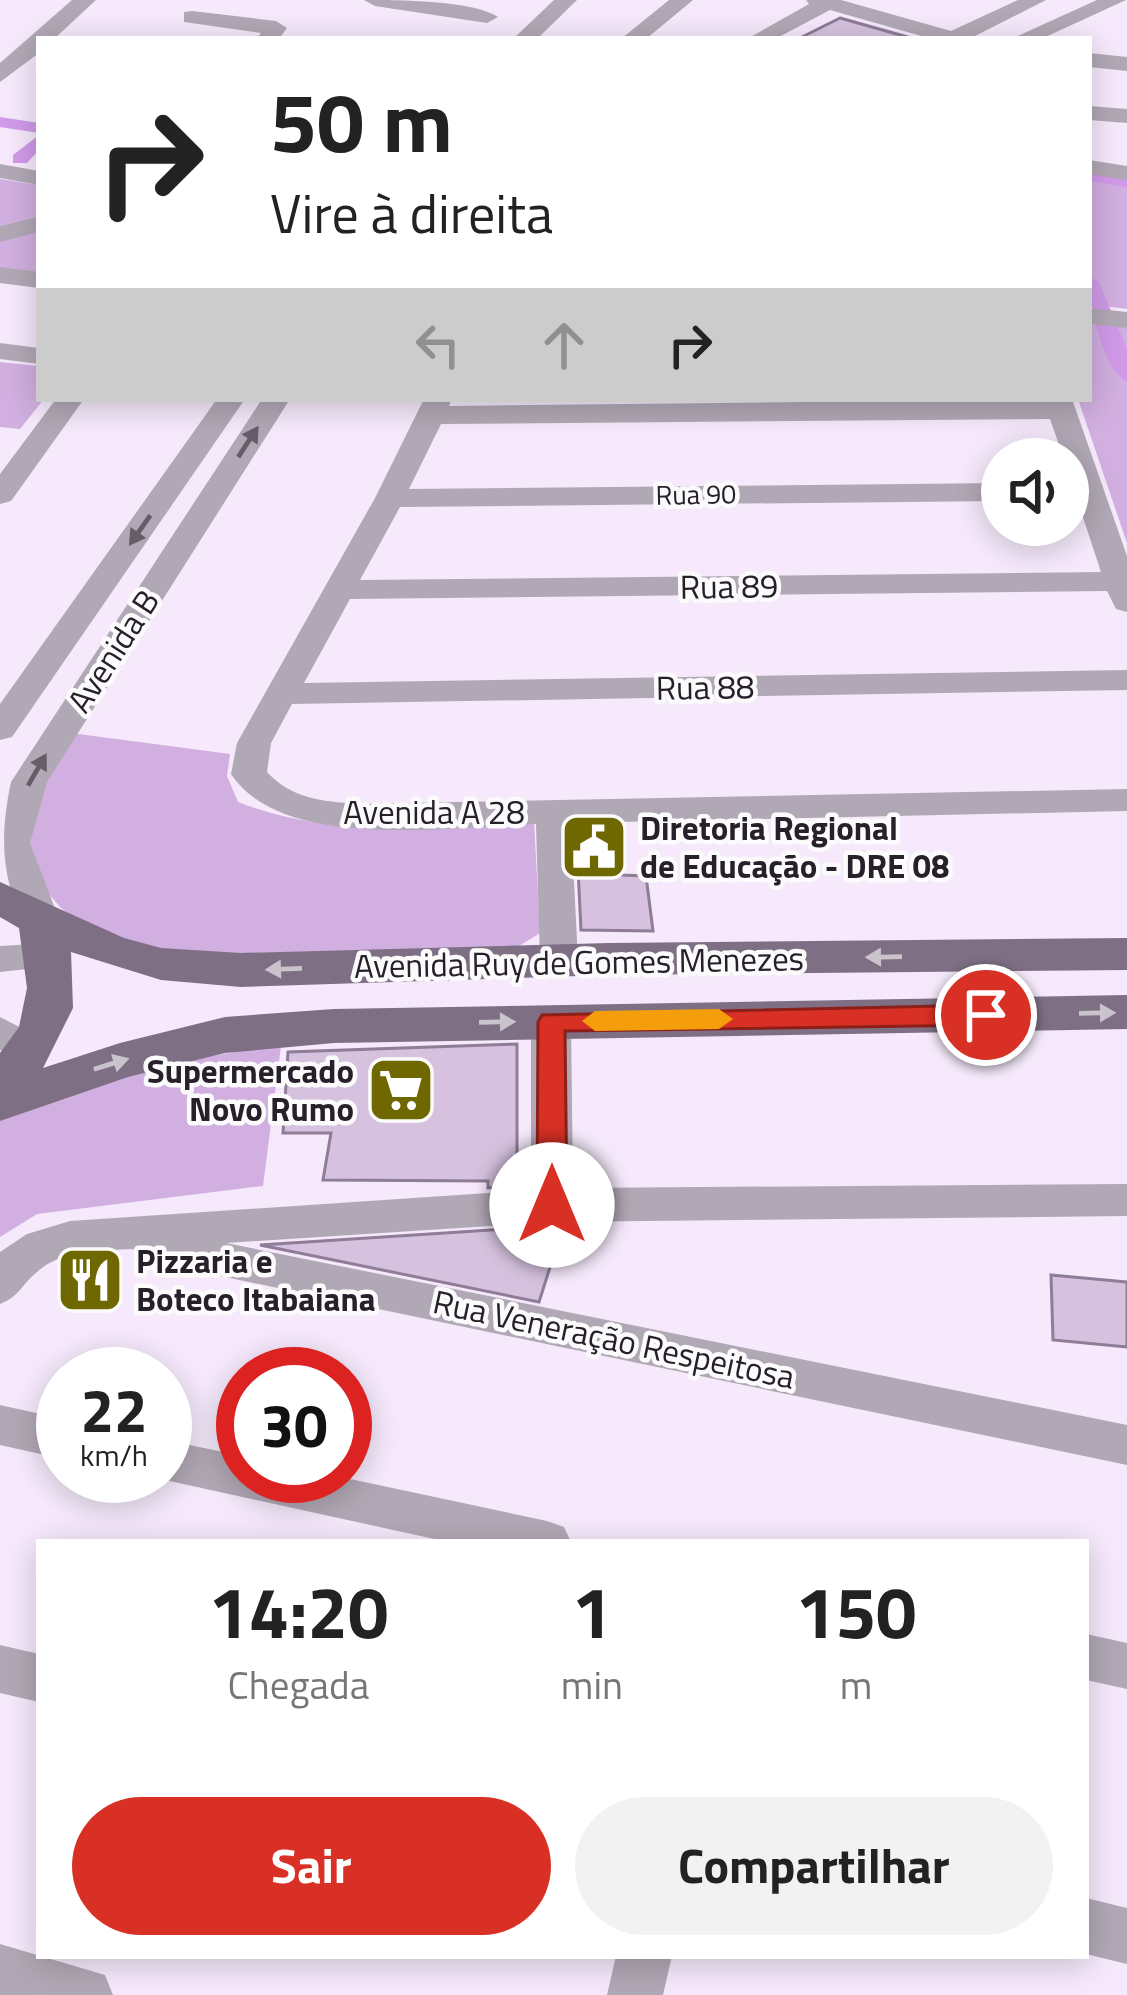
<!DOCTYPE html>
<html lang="pt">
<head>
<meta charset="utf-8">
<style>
  body { margin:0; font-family:"Titillium Web",sans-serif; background:#f2f2f2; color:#222; height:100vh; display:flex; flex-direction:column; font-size:45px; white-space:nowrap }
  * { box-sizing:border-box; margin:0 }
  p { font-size:39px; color:#767676 }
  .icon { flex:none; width:66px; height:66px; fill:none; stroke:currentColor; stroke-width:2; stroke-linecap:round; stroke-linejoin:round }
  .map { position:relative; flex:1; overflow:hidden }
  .drawer { position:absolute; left:36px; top:1539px; width:1053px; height:420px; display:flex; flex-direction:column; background:#fff; border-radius:0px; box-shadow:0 6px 30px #0003 }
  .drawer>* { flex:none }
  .guide { position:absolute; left:36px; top:36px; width:1056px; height:366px; border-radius:0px; box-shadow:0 6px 30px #0003; background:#fff; color:#222; overflow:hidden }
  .controls { position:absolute; left:981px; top:438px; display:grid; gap:24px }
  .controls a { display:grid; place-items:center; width:108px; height:108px; border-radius:50%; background:#fff; box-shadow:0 6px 30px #0003; font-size:60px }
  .speed { position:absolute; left:36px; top:1347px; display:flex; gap:24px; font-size:60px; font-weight:700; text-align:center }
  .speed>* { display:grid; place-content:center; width:156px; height:156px; border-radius:50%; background:#fff; box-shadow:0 6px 30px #0003; line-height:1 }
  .speed small { font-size:30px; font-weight:400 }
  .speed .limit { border:18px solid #d22; background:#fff; color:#111 }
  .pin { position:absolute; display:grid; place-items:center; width:102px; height:102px; color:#fff; margin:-51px; border:6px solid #fff; border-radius:50%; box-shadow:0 3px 12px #0007 }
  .me { position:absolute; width:132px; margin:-66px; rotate:0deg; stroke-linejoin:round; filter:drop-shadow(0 0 9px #0008) }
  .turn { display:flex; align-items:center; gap:42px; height:252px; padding:0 36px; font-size:54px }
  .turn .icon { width:156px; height:156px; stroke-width:2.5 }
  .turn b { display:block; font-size:84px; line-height:102px }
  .lanes { display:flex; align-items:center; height:114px; padding:0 36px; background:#0003; justify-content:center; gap:60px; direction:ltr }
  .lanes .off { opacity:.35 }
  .eta { display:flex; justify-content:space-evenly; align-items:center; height:204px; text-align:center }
  .eta b { font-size:72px; font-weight:700; line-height:84px }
  .cta { display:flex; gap:24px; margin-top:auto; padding:24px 36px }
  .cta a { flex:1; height:138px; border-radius:72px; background:#d93025; color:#fff; font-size:48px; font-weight:700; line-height:138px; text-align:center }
  .cta a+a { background:#f2f2f2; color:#222 }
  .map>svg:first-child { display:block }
</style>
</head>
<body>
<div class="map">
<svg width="1127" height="1995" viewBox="0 0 1127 1995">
  <rect width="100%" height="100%" fill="#f5e9fb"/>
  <g fill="#d1afe0">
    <polygon points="1089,171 1127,176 1127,309 1089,304"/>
    <polygon points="0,179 39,185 39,216 0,226"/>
    <polygon points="39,230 39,274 0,270 0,241"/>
    <polygon points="1089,321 1127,325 1127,543 1078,399 1089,399"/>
    <polygon points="0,362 39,366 39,399 44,399 20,429 0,427"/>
    <path d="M71 733 230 754 227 776 238 802C334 840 433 825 534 821L540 933 519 946 177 956 91 930 61 908 35 878 27 842 34 801Z"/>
    <path d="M281 1046 263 1186 37 1214 0 1237V1116C92 1083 184 1056 281 1046Z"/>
  </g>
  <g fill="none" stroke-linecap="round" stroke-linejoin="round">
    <g fill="#d19ae9" fill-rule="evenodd">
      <polygon points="0,117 39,123 39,133 0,127"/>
      <polygon points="39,135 39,150 27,163 13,163 13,155"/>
      <polygon points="1089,169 1127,175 1127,187 1089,181"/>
      <path d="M1089 276 1099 282 1127 349V381C1102 371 1089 301 1089 276Z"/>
    </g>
  </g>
  <g fill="#d6c2df" stroke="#8f7c97" stroke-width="3">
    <polygon points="840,18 911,38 911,39 798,39"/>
    <polygon points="619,826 622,875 646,876 653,931 581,930 576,827"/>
    <polygon points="517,1044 517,1186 488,1188 488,1181 323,1180 331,1133 283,1133 288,1052"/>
    <polygon points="552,1226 563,1226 539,1302 260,1245"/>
    <polygon points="1051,1275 1127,1282 1127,1347 1053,1340"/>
  </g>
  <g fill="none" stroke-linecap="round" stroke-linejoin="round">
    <g fill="#b1a8b5" fill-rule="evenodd">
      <polygon points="72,0 96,0 54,39 39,39 39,53 0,82 0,63"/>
      <path d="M364 0C398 0 472 0 498 17L487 23 375 6Z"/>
      <polygon points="554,0 577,0 537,39 513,39"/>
      <polygon points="669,0 693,0 646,39 621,39"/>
      <polygon points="806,0 841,0 951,31 1018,0 1046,0 969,39 932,39 830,10 775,39 747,39 809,4"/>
      <polygon points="1097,0 1126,0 1041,39 1011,39"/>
      <polygon points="192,11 276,21 287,28 279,39 256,39 261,33 184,22 184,12"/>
      <polygon points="1089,53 1127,57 1127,71 1089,67"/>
      <polygon points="1089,106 1127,109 1127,123 1089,120"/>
      <polygon points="1089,160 1127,166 1127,180 1089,174"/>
      <polygon points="0,164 39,171 39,185 0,178"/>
      <polygon points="39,216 39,232 0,242 0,226"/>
      <polygon points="0,267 39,272 39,288 0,283"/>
      <polygon points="1089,308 1127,312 1127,328 1089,324"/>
      <polygon points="0,343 39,348 39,364 0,359"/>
      <polygon points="56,399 84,399 11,501 0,504 0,474"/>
      <polygon points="217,399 245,399 12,737 0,740 0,704"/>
      <path d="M262 399H290L47 782 30 843 59 919 53 928 40 932 27 928C0 880 0 834 11 782Z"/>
      <path d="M424 399H452L449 406 1072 399 1127 556V612L1116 609 1107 591 350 599 304 683 1127 670V690L292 704 271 743 267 772C292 799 322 801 357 804L1127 789V811L571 823 578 960 573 969 559 973 545 969 540 960 536 824C452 826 283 853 231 774L237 743 375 498ZM1050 419 1064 459H1068V472L1101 572 360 580 400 507 1002 501V483L409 489 441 424Z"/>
      <polygon points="50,943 64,947 69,956 64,965 0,972 0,946"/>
      <path d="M551 1007 565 1011 571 1021 573 1188 1127 1184V1216L552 1222 226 1243 1127 1425V1465L153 1262 138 1257 133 1249C101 1251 62 1249 37 1272 22 1284 19 1297 0 1304V1252L27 1234 70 1221 531 1190V1021L537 1011Z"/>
      <polygon points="0,1017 45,1040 51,1050 45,1060 31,1064 0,1050"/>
      <polygon points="0,1405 63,1419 63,1459 0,1445"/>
      <polygon points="165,1440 243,1456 243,1476 336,1476 547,1521 564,1527 571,1542 448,1542 165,1480 153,1476 165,1476"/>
      <polygon points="1086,1634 1127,1643 1127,1689 1086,1680"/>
      <polygon points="0,1645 39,1654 39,1702 0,1693"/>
      <polygon points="1086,1898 1127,1908 1127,1964 1086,1954"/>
      <polygon points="0,1944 105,1975 113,1995 0,1995"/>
      <polygon points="616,1956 672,1956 663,1995 607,1995"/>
    </g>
    <polygon fill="#7e6f85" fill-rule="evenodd" points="0,882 124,938 161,948 241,953 609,943 1127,938 1127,970 609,975 241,987 161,980 71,952 73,1008 43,1068 120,1043 225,1017 334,1009 1127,995 1127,1029 334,1043 225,1053 128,1077 0,1121 0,1053 19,1027 27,988 19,928 0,917"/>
  </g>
  <defs><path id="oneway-solid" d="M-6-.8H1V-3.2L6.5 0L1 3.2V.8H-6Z" transform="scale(3)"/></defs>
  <g fill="#655d69">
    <use href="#oneway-solid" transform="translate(248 442) rotate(-57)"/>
    <use href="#oneway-solid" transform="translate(140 530) rotate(125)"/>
    <use href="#oneway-solid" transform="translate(37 770) rotate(-60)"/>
  </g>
  <g fill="#c9c3cc">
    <use href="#oneway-solid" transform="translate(884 957) rotate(179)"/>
    <use href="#oneway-solid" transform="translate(284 969) rotate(178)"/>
    <use href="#oneway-solid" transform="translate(1097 1013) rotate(-1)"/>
    <use href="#oneway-solid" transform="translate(497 1022) rotate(-1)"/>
    <use href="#oneway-solid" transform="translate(111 1064) rotate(-17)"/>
  </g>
  <polygon fill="#d93025" stroke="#8d1f18" stroke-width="3" points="986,1005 999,1015 986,1025 565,1031 567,1205 563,1213 542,1213 537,1205 538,1022 542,1015"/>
  <polygon fill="#f59e0b" points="719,1009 733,1019 719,1029 595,1031 582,1021 595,1011"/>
  <defs>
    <g id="civic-square" transform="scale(3.45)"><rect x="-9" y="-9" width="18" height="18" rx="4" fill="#6f6800" stroke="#fbfbfb"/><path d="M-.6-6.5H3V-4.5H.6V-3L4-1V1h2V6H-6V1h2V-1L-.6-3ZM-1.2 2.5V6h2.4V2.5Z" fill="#fff"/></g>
    <g id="supermarket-square" transform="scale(3.45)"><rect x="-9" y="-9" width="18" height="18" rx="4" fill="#6f6800" stroke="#fbfbfb"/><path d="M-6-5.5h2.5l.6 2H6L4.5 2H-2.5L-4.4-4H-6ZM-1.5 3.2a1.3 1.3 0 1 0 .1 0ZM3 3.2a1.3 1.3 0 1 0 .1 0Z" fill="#fff"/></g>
    <g id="restaurant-square" transform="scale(3.45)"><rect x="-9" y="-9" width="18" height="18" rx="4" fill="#6f6800" stroke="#fbfbfb"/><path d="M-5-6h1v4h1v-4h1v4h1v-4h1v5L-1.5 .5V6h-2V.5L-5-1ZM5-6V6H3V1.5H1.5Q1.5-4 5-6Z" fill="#fff"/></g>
  </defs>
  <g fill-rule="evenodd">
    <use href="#civic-square" x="594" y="847"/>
    <use href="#supermarket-square" x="401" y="1090"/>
    <use href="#restaurant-square" x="90" y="1280"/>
  </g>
  <g text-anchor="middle" stroke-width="9" stroke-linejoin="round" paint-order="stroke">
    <g font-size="27" fill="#27202b" stroke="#fbfbfb">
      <text transform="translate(696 495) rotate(-1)" y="9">Rua 90</text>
    </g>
    <g font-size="33" fill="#27202b" stroke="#fbfbfb">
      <text transform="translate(729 586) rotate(-1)" y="12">Rua 89</text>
      <text transform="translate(113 651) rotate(-57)" y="12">Avenida B</text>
      <text transform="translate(705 687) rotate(-1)" y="12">Rua 88</text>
      <text x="434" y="824">Avenida A 28</text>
      <text transform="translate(579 962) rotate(-1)" y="12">Avenida Ruy de Gomes Menezes</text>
      <text transform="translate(614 1339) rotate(12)" y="12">Rua Veneração Respeitosa</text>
    </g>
    <g font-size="33" font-weight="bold" fill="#27202b" stroke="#fbfbfb" text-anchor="start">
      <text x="640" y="840">Diretoria Regional<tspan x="640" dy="38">de Educação - DRE 08</tspan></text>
      <text x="354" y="1083" text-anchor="end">Supermercado<tspan x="354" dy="38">Novo Rumo</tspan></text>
      <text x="136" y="1273">Pizzaria e<tspan x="136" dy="38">Boteco Itabaiana</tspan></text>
    </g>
  </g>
</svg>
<div class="controls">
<a><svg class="icon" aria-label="sound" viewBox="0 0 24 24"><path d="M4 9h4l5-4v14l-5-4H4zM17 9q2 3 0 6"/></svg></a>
</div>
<div class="speed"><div>22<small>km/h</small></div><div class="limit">30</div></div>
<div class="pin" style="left:986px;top:1015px;background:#d93025"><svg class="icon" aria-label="arrive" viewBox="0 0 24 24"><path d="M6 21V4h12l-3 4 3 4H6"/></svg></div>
<svg class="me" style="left:552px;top:1205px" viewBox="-20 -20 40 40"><circle r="19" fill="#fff"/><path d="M0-13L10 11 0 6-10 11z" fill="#d93025"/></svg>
<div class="guide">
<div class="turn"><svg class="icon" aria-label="right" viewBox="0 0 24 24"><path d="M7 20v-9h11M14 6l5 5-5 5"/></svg><div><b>50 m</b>Vire à direita</div></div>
<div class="lanes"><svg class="icon off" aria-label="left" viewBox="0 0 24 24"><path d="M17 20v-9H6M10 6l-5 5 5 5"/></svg><svg class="icon off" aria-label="ahead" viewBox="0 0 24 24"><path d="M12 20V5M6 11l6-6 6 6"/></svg><svg class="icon" aria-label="right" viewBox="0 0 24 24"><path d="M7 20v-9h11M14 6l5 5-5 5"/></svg></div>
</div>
<section class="drawer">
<div class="eta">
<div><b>14:20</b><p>Chegada</p></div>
<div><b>1</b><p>min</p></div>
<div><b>150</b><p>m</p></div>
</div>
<div class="cta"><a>Sair</a><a>Compartilhar</a></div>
</section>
</div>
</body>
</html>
